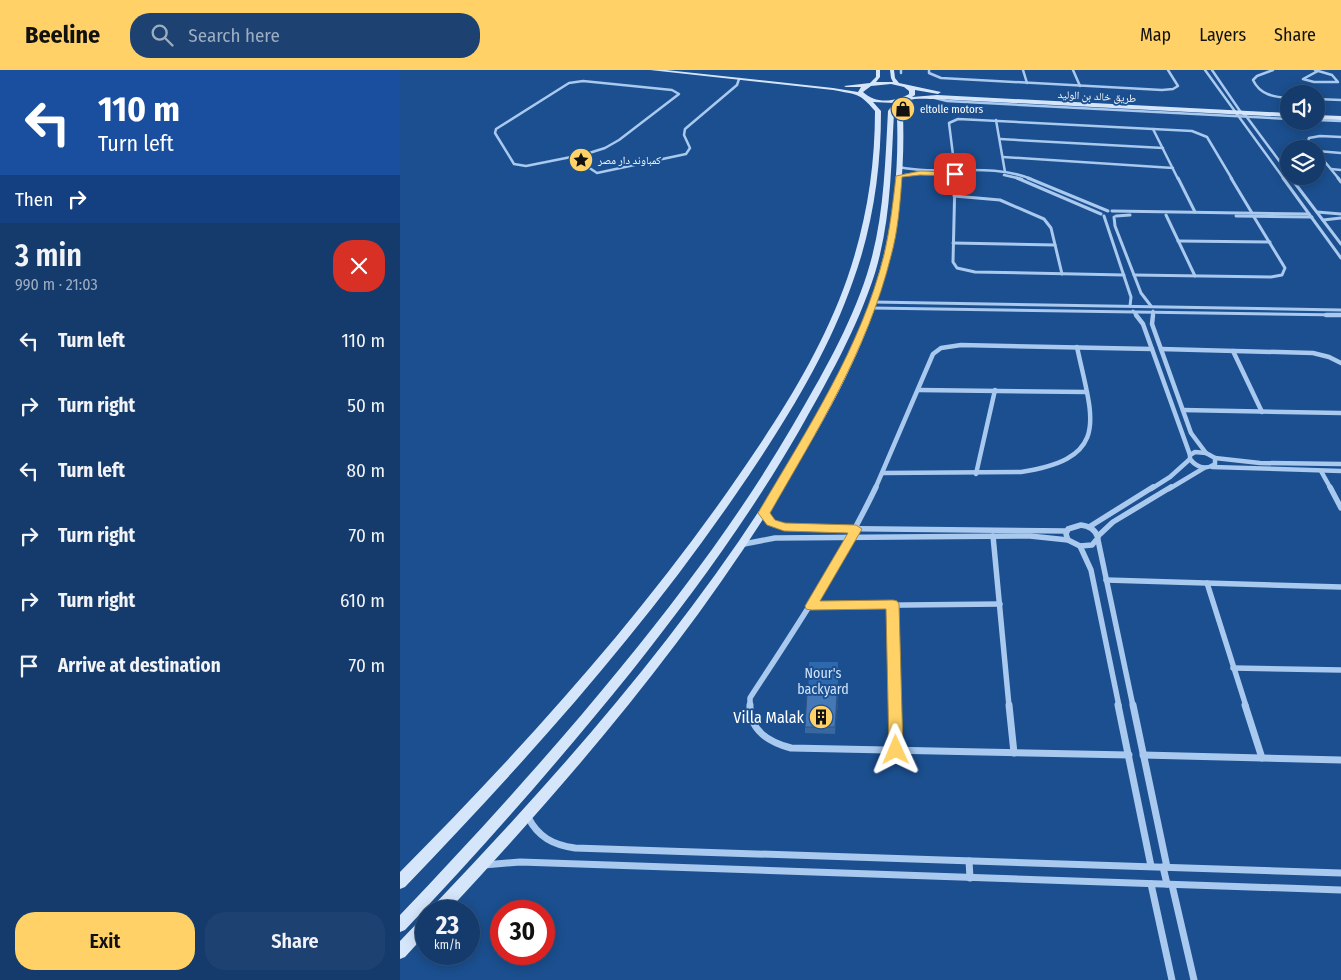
<!DOCTYPE html>
<html lang="en">
<head>
<meta charset="utf-8">
<style>
  body { margin:0; font-family:"Fira Sans Condensed","Noto Naskh Arabic",sans-serif; background:#1d4271; color:#f1f3f6; height:100vh; display:flex; flex-direction:column; font-size:19px; white-space:nowrap }
  * { box-sizing:border-box; margin:0 }
  p { font-size:16px; color:#9dadc1 }
  .icon { flex:none; width:28px; height:28px; fill:none; stroke:currentColor; stroke-width:2; stroke-linecap:round; stroke-linejoin:round }
  .map { position:relative; flex:1; overflow:hidden }
  .side { display:flex; flex-direction:column; background:#143b6b; width:400px }
  .side>* { flex:none }
  .top-card { background:#1a4fa0; color:#fff; overflow:hidden }
  .buttons { position:absolute; left:880px; top:15px; display:grid; gap:10px }
  .buttons a { display:grid; place-items:center; width:45px; height:45px; border-radius:50%; background:#143b6b; box-shadow:0 2px 12px #0003,0 0 0 1px #33557e; font-size:25px }
  .speed { position:absolute; left:15px; top:830px; display:flex; gap:10px; font-size:25px; font-weight:700; text-align:center }
  .speed>* { display:grid; place-content:center; width:65px; height:65px; border-radius:50%; background:#143b6b; box-shadow:0 2px 12px #0003,0 0 0 1px #33557e; line-height:1 }
  .speed small { font-size:12px; font-weight:400 }
  .speed .limit { border:8px solid #d22; background:#fff; color:#111 }
  .pin { position:absolute; display:grid; place-items:center; width:42px; height:42px; color:#fff; margin:-21px; border-radius:10px; box-shadow:0 2px 8px #0006 }
  .me { position:absolute; width:55px; margin:-28px; rotate:359deg; stroke-linejoin:round; filter:drop-shadow(0 0 4px #0008) }
  .turn { display:flex; align-items:center; gap:18px; height:105px; padding:0 15px; font-size:22px }
  .turn .icon { width:65px; height:65px; stroke-width:2.5 }
  .turn b { display:block; font-size:35px; line-height:42px }
  .then { display:flex; align-items:center; height:48px; padding:0 15px; background:#0003; gap:10px; font-size:19px }
  .round { display:grid; place-items:center; flex:none; width:52px; height:52px; border-radius:20px; background:#1d4271 }
  .headline { display:flex; align-items:center; justify-content:space-between; height:85px; padding:0 15px }
  h1 { font-size:30px; font-weight:600; line-height:38px }
  .button { display:flex; gap:10px; margin-top:auto; padding:10px 15px }
  .button a { flex:1; height:58px; border-radius:20px; background:#ffd166; color:#111; font-size:20px; font-weight:600; line-height:58px; text-align:center }
  .button a+a { background:#1d4271; color:#f1f3f6 }
  ul { padding:0; list-style:none }
  li { display:flex; align-items:center; gap:15px; height:65px; padding:0 15px }
  li div { flex:1 }
  li b { display:block; font-size:19px }
  li em { font-style:normal }
  header { display:flex; align-items:center; gap:30px; box-sizing:border-box; height:70px; padding:0 25px; background:#ffd166; color:#111 }
  header strong { font-size:24px }
  nav { display:flex; gap:28px; margin-inline-start:auto; font-size:18px }
  .search { width:350px; height:45px; background:#1d4271; display:flex; align-items:center; gap:12px; box-sizing:border-box; padding:0 18px; border-radius:20px; color:#9dadc1; font-size:19px }
  main { display:flex; flex:1; min-height:0 }
  .map>svg:first-child { display:block }
</style>
</head>
<body>
<header>
<strong>Beeline</strong>
<div class="search"><svg class="icon" aria-label="search" viewBox="0 0 24 24"><circle cx="10" cy="10" r="6"/><path d="M15 15l6 6"/></svg>Search here</div>
<nav><a>Map</a><a>Layers</a><a>Share</a></nav>
</header>
<main>
<section class="side">
<div class="top-card">
<div class="turn"><svg class="icon" aria-label="left" viewBox="0 0 24 24"><path d="M17 20v-9H6M10 6l-5 5 5 5"/></svg><div><b>110 m</b>Turn left</div></div>
<div class="then">Then<svg class="icon" aria-label="right" viewBox="0 0 24 24"><path d="M7 20v-9h11M14 6l5 5-5 5"/></svg></div>
</div>
<div class="headline"><div><h1>3 min</h1><p>990 m · 21:03</p></div><a class="round" style="background:#d93025;color:#fff"><svg class="icon" aria-label="close" viewBox="0 0 24 24"><path d="M6 6l12 12M18 6L6 18"/></svg></a></div>
<ul>
<li><svg class="icon" aria-label="left" viewBox="0 0 24 24"><path d="M17 20v-9H6M10 6l-5 5 5 5"/></svg><div><b>Turn left</b></div><em>110 m</em></li>
<li><svg class="icon" aria-label="right" viewBox="0 0 24 24"><path d="M7 20v-9h11M14 6l5 5-5 5"/></svg><div><b>Turn right</b></div><em>50 m</em></li>
<li><svg class="icon" aria-label="left" viewBox="0 0 24 24"><path d="M17 20v-9H6M10 6l-5 5 5 5"/></svg><div><b>Turn left</b></div><em>80 m</em></li>
<li><svg class="icon" aria-label="right" viewBox="0 0 24 24"><path d="M7 20v-9h11M14 6l5 5-5 5"/></svg><div><b>Turn right</b></div><em>70 m</em></li>
<li><svg class="icon" aria-label="right" viewBox="0 0 24 24"><path d="M7 20v-9h11M14 6l5 5-5 5"/></svg><div><b>Turn right</b></div><em>610 m</em></li>
<li><svg class="icon" aria-label="arrive" viewBox="0 0 24 24"><path d="M6 21V4h12l-3 4 3 4H6"/></svg><div><b>Arrive at destination</b></div><em>70 m</em></li>
</ul>
<div class="button"><a>Exit</a><a>Share</a></div>
</section>
<div class="map">
<svg width="941" height="910" viewBox="0 0 941 910">
  <rect width="100%" height="100%" fill="#1b4f8f"/>
  <polygon fill="#2e69ad" points="409,592 438,592 438,630 408,630"/>
  <g fill="none" stroke-linecap="round" stroke-linejoin="round">
    <g stroke="#a9c9ee" stroke-width="2.5">
      <polyline points="501,0 501,3"/>
      <polyline points="529,0 529,3 541,8 762,20 773,19 778,16 768,0"/>
      <polyline points="623,0 627,13"/>
      <polyline points="673,0 680,16"/>
      <polyline points="805,0 884,109"/>
      <polyline points="812,0 840,41 846,46 889,104"/>
      <path d="M873 0 857 6 853 10C860 25 874 27 889 28"/>
      <polyline points="915,0 932,5 938,12 914,12 903,9 918,1"/>
      <polygon points="183,11 272,20 279,24 219,70 205,78 186,84 126,96 114,94 95,63 96,59 169,13"/>
      <polyline points="531,27 547,31 889,49"/>
      <polyline points="916,29 941,30"/>
      <polyline points="596,50 605,102"/>
      <polyline points="916,50 941,51"/>
      <polyline points="753,59 778,109"/>
      <polyline points="600,69 763,78"/>
      <polyline points="914,79 908,71 909,68 920,66 941,67"/>
      <polyline points="916,81 939,109"/>
      <polyline points="917,81 941,83"/>
      <polyline points="173,87 197,103 286,84 290,78 284,65 285,59 337,15 339,9"/>
      <polyline points="603,87 773,98"/>
      <path d="M499 97C542 106 590 92 631 109"/>
      <polyline points="931,99 941,100"/>
      <polyline points="555,101 549,53 558,49 792,61 807,67 832,109"/>
      <polyline points="604,105 622,109"/>
      <polyline points="499,106 518,103"/>
      <polyline points="890,106 892,109"/>
      <polyline points="555,109 555,104"/>
    </g>
    <g stroke="#a9c9ee" stroke-width="3">
      <polyline points="555,108 553,192 557,198 575,202 724,205"/>
      <polyline points="617,108 701,144"/>
      <polyline points="628,108 708,141"/>
      <polyline points="778,108 795,142"/>
      <polyline points="831,108 852,143"/>
      <polyline points="883,108 941,188"/>
      <polyline points="891,108 941,174"/>
      <polyline points="938,108 941,112"/>
      <polyline points="554,126 600,130 644,149 651,158 662,204"/>
      <polyline points="712,141 909,144"/>
      <polyline points="917,142 941,144"/>
      <polyline points="766,145 795,206"/>
      <polyline points="704,146 731,227 730,236"/>
      <polyline points="716,146 730,145"/>
      <polyline points="836,146 912,147"/>
      <polyline points="714,147 715,156 741,223 751,236"/>
      <polyline points="923,150 941,148"/>
      <polyline points="778,171 870,172"/>
      <polyline points="553,173 655,175"/>
      <polyline points="734,205 871,207 882,205 885,198 854,147"/>
      <polyline points="473,232 941,240"/>
      <polyline points="472,238 941,245"/>
      <polyline points="733,241 737,246"/>
      <polyline points="753,246 753,241"/>
    </g>
    <g stroke="#a9c9ee" stroke-width="4.5">
      <polyline points="736,245 743,254 790,385"/>
      <polyline points="753,245 752,254 791,363 806,383"/>
      <polyline points="926,245 941,245"/>
      <polyline points="761,279 913,283 929,287 941,293"/>
      <polyline points="833,281 862,342"/>
      <polyline points="519,320 687,322"/>
      <polyline points="783,340 941,343"/>
      <path d="M795 382 806 383 815 388V394C806 400 797 398 790 389V385Z"/>
      <polyline points="815,388 860,393 941,394"/>
      <polyline points="812,397 941,401"/>
      <polyline points="921,401 931,419"/>
      <path d="M483 403 621 402C713 388 692 348 677 277"/>
      <polyline points="576,404 595,320"/>
      <polyline points="475,419 533,284 541,278 561,275 752,279"/>
      <polyline points="751,419 770,407 790,389"/>
      <polyline points="769,419 804,398"/>
    </g>
    <g stroke="#a9c9ee" stroke-width="5.5">
      <polyline points="930,417 941,438"/>
      <polyline points="364,443 376,455 392,458 667,461"/>
      <path d="M681 455C689 456 696 460 698 468L692 475 680 476 668 470 666 464 668 459Z"/>
      <polyline points="689,457 753,417"/>
      <polyline points="593,466 609,636"/>
      <polyline points="698,466 713,452 771,417"/>
      <polyline points="698,470 733,636"/>
      <polyline points="344,474 375,468 630,466 668,470"/>
      <polyline points="680,476 691,500 719,636"/>
      <polyline points="706,510 941,517"/>
      <polyline points="807,513 846,636"/>
      <polyline points="493,535 495,636"/>
      <polyline points="411,536 600,534"/>
      <polyline points="833,598 941,600"/>
      <path d="M350 636V628C395 559 440 492 476 417"/>
    </g>
    <g stroke="#a9c9ee" stroke-width="7">
      <path d="M350 635C349 661 369 672 391 678L729 685"/>
      <polyline points="495,635 496,680"/>
      <polyline points="609,635 614,683"/>
      <polyline points="718,635 751,796"/>
      <polyline points="733,635 767,797"/>
      <polyline points="845,635 862,688"/>
      <polyline points="743,685 941,690"/>
      <path d="M128 747C138 767 153 775 175 778L941 803"/>
      <polyline points="569,791 570,808"/>
      <polyline points="84,795 120,792 941,820"/>
      <polyline points="763,797 767,814"/>
      <polyline points="751,814 772,910"/>
      <polyline points="772,815 794,910"/>
    </g>
    <g fill="#d6e6fa" fill-rule="evenodd">
      <path d="M250 0H266L433 18 458 22 461 17H446L444 16 470 13 476 7V0H480V7L476 12H493L491 8 490 0H494L495 8 499 13 541 22 538 24 515 20V25L512 27 537 25 889 43V47L537 29C523 29 504 26 495 39L503 45C505 102 499 158 483 213 461 288 421 358 379 424 285 576 169 711 48 841H31L33 836C156 707 274 574 370 424 412 358 453 288 476 213 493 158 499 103 497 46L494 43C491 97 491 150 475 203 457 259 428 310 399 361 350 446 292 525 231 602 159 691 84 777 5 860L0 862V845C77 764 152 682 222 596 285 519 343 441 393 355 421 307 450 257 467 204 484 151 485 96 488 41L494 33 473 32 481 41C481 99 473 156 453 211 426 289 380 360 334 427 237 568 123 694 5 817L0 819V802C118 683 231 559 328 421 374 355 420 286 447 209 466 154 475 99 475 41 459 22 457 25 433 20ZM491 14 504 17 509 21V24C495 32 475 34 463 22L471 16Z"/>
      <polygon points="916,45 941,46 941,50 916,49"/>
      <polygon points="26,847 26,864 5,887 0,889 0,871 21,849"/>
    </g>
  </g>
  <polygon fill="#3a679d" points="437,625 438,631 435,664 405,663 405,657"/>
  <polygon fill="#305480" points="437,625 438,631 435,664 435,657"/>
  <polygon fill="#4478b7" stroke="#305480" points="407,623 437,625 435,657 405,657"/>
  <path fill="#ffd166" stroke="#a68842" d="M520 101 555 102 558 104 555 106 520 105 502 107C500 134 498 161 491 186 468 279 417 361 370 443L375 450 385 453 456 455 462 459 420 531 493 530 497 531 499 534 503 680 501 684 496 686 491 684 489 680 486 539 411 540 406 539 405 536 448 463 384 461 367 455 358 443C406 361 461 278 484 185 490 159 493 132 496 106Z"/>
  <defs>
    <g id="shop-disc" transform="scale(1.25)"><circle r="9.5" fill="#ffd166" stroke="#1b4f8f"/><path d="M-5-2.5h2.3a2.7 3.5 0 0 1 5.4 0H5L5.5 6h-11ZM-1.5-2.5h3a1.5 2.3 0 0 0-3 0Z" fill="#111"/></g>
    <g id="sight-disc" transform="scale(1.25)"><circle r="9.5" fill="#ffd166" stroke="#1b4f8f"/><path d="M0-6L1.8-2.2L6-1.7L2.9 1.2L3.7 5.4L0 3.3L-3.7 5.4L-2.9 1.2L-6-1.7L-1.8-2.2Z" fill="#111"/></g>
    <g id="building-disc" transform="scale(1.25)"><circle r="9.5" fill="#ffd166" stroke="#1b4f8f"/><path d="M-4-6H4V6H1V3H-1V6H-4ZM-2.5-4.3h1.7v1.8h-1.7ZM.8-4.3h1.7v1.8H.8ZM-2.5-1h1.7V.8h-1.7ZM.8-1h1.7V.8H.8Z" fill="#111"/></g>
  </defs>
  <g fill-rule="evenodd">
    <use href="#shop-disc" x="503" y="39"/>
    <use href="#sight-disc" x="181" y="90"/>
    <use href="#building-disc" x="421" y="647"/>
  </g>
  <g text-anchor="middle" stroke-width="4" stroke-linejoin="round" paint-order="stroke">
    <g font-size="11" fill="#fff" stroke="#1b4f8f">
      <text transform="translate(697 26) rotate(3)" y="4">طريق خالد بن الوليد</text>
    </g>
    <g font-size="11" fill="#fff" stroke="#1b4f8f" text-anchor="start">
      <text x="520" y="43">eltolle motors</text>
      <text x="198" y="94">كمباوند دار مصر</text>
    </g>
    <g font-size="14" fill="#cfe3fa" stroke="#1b4f8f">
      <text x="423" y="608">Nour's<tspan x="423" dy="16">backyard</tspan></text>
    </g>
    <g font-size="16" fill="#fff" stroke="#1b4f8f" text-anchor="end">
      <text x="404" y="653">Villa Malak</text>
    </g>
  </g>
</svg>
<div class="buttons">
<a><svg class="icon" aria-label="sound" viewBox="0 0 24 24"><path d="M4 9h4l5-4v14l-5-4H4zM17 9q2 3 0 6"/></svg></a>
<a><svg class="icon" aria-label="layers" viewBox="0 0 24 24"><path d="M12 4l9 5-9 5-9-5zM3 14l9 5 9-5"/></svg></a>
</div>
<div class="speed"><div>23<small>km/h</small></div><div class="limit">30</div></div>
<div class="pin" style="left:555px;top:104px;background:#d93025"><svg class="icon" aria-label="arrive" viewBox="0 0 24 24"><path d="M6 21V4h12l-3 4 3 4H6"/></svg></div>
<svg class="me" style="left:496px;top:680px" viewBox="-20 -20 40 40"><path d="M0-17L14 15 0 8-14 15z" fill="#ffd166" stroke="#fff" stroke-width="4"/></svg>
</div>
</main>
</body>
</html>
